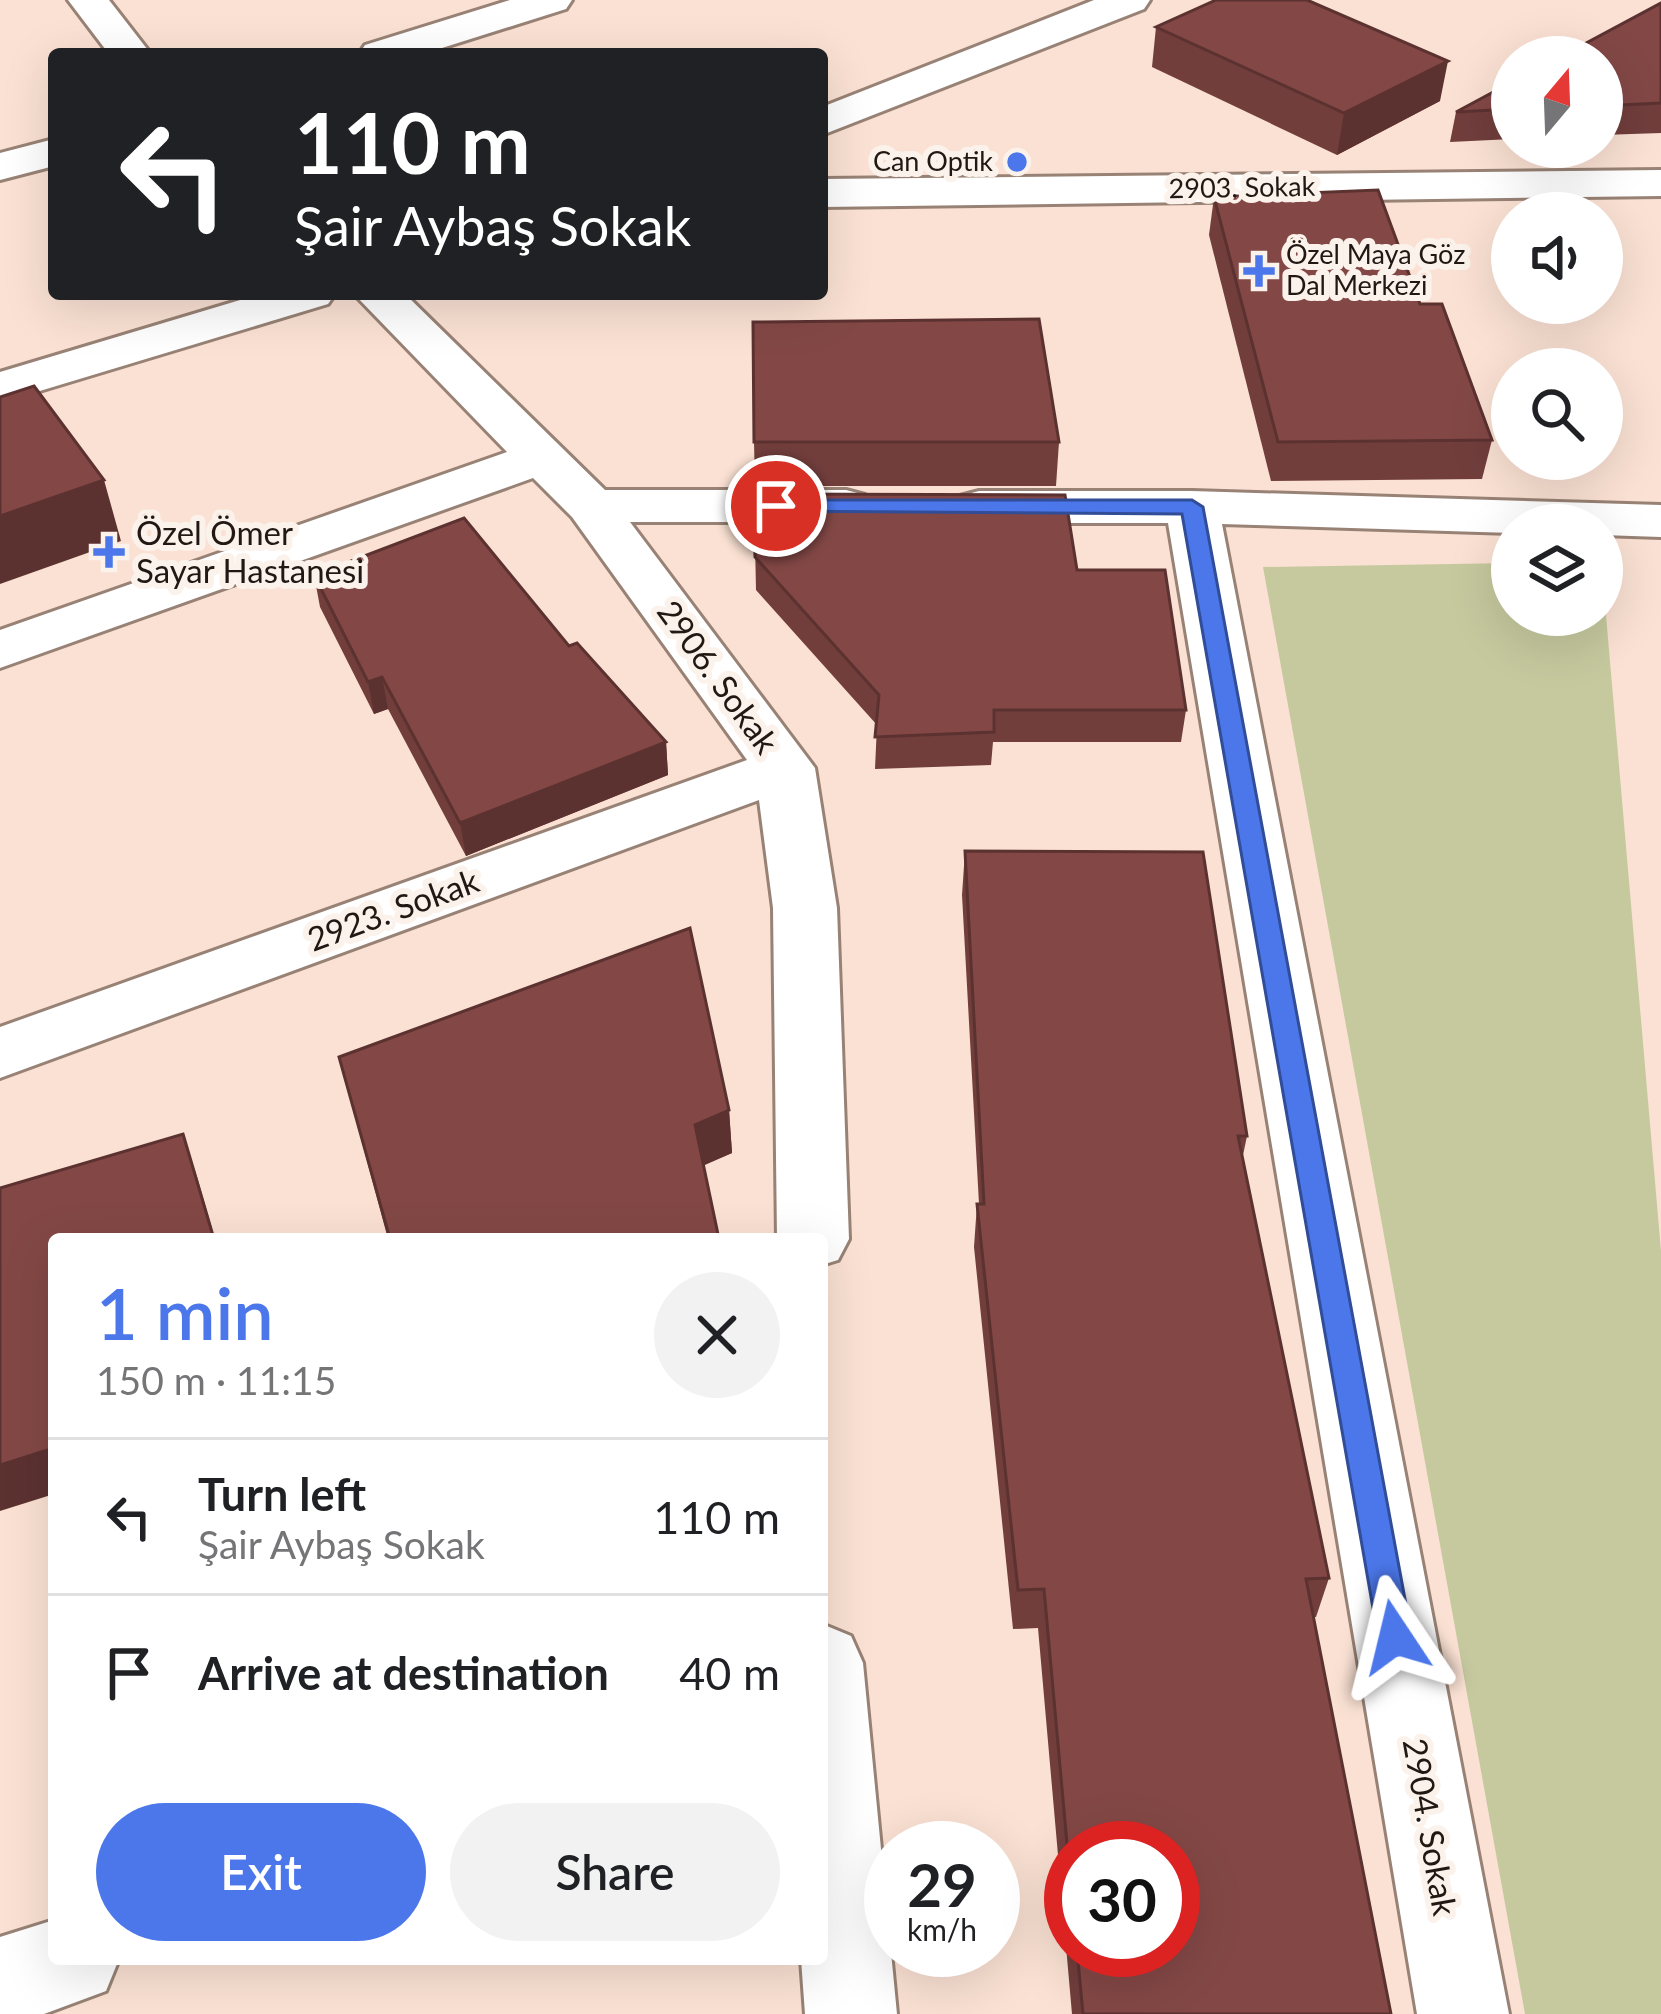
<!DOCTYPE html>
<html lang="en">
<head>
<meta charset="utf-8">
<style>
  body { margin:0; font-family:Lato,sans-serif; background:#f2f2f2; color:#202124; height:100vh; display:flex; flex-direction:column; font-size:45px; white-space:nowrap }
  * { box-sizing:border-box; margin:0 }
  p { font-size:39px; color:#757577 }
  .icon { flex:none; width:66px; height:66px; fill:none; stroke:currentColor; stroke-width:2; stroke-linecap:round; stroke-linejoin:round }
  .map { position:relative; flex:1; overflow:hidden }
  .drawer { position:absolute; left:48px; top:1233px; width:780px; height:732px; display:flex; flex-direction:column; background:#fff; border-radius:12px; box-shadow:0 12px 48px #0002 }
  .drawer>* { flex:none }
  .hud { position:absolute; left:48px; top:48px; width:780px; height:252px; border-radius:12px; box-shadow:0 12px 48px #0002; background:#202124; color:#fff; overflow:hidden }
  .needle { width:78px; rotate:19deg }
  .buttons { position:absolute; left:1491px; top:36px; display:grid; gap:24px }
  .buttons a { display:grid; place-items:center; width:132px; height:132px; border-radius:50%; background:#fff; box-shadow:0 12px 48px #0002; font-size:60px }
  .speed { position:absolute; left:864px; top:1821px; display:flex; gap:24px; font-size:60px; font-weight:700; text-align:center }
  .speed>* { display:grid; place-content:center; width:156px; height:156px; border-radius:50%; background:#fff; box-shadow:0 12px 48px #0002; line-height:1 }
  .speed small { font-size:30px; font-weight:400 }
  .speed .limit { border:18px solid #d22; background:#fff; color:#111 }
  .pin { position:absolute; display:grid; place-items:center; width:102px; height:102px; color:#fff; margin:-51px; border:6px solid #fff; border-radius:50%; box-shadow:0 3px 12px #0007 }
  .me { position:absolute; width:132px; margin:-66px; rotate:350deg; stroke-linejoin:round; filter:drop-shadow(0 0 9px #0008) }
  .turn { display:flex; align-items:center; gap:42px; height:252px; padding:0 48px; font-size:54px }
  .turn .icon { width:156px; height:156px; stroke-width:2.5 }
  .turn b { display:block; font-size:84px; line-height:102px }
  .round { display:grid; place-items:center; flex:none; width:126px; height:126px; border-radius:63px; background:#f2f2f2 }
  .summary { display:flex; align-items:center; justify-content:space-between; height:204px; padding:0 48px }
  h1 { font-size:72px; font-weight:600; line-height:90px; color:#4b77ea }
  .cta { display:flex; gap:24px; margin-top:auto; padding:24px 48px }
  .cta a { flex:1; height:138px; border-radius:72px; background:#4b77ea; color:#fff; font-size:48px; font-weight:600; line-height:138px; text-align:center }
  .cta a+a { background:#f2f2f2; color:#202124 }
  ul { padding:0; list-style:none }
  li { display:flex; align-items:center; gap:36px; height:156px; padding:0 48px; border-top:3px solid #e0e0e0 }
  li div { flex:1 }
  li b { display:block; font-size:45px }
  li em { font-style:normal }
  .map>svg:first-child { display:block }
</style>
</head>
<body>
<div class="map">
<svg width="1661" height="2014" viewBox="0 0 1661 2014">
  <rect width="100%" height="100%" fill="#fae1d3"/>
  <polygon fill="#c6c99e" points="1512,563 1512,615 1602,615 1602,569 1661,1251 1661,2014 1525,2014 1263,567"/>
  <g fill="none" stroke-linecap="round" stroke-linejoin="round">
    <g stroke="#988275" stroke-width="6">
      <g id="minor">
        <polygon points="68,0 109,0 151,54 109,54"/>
        <polygon points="1661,170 1661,196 822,207 822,179"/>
        <polygon points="354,294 405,294 605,490 846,490 865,495 873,506 865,517 846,522 630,522 815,768 837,908 849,1239 838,1260 822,1265 822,1239 777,1239 773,908 759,800 0,1078 0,1027 747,760 572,517 533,478 0,668 0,630 507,452"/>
        <polygon points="979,491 1192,491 1661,505 1661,537 1602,535 1602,525 1512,525 1512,533 1222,524 1509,2014 1417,2014 1168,523 979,523 960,518 952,507 960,496"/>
        <polygon points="822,1624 851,1636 863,1663 897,2014 805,2014 801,1959 822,1959"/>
        <polygon points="54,1920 54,1959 119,1959 106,1991 44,2014 0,2014 0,1937"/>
      </g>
    </g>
    <g stroke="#988275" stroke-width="6">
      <g id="tertiary">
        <polygon points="510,0 572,0 566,9 423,54 359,54 365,45"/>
        <polygon points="1094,0 1150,0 1144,9 822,135 822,107"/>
        <polygon points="54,139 54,166 0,180 0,153"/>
        <polygon points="260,294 335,294 328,304 0,403 0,372"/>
      </g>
    </g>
    <use href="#minor" fill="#fff" fill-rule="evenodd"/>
    <use href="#tertiary" fill="#fff" fill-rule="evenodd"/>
  </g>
  <g fill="#713e3c" fill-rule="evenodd">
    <polygon points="1661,3 1661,133 1602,135 1602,57"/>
    <polygon points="1156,27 1440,101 1337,155 1152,67"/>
    <polygon points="1512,82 1512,139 1450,142 1456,112"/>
    <polygon points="1214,197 1420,304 1492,440 1482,479 1271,481 1209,235"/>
    <polygon points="754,442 1059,442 1056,486 755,486"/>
    <polygon points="754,494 1077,570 1186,710 1181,742 993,742 991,765 875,769 877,725 756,590"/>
    <polygon points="314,575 569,646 666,742 668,775 466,856 388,709 374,714 320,607"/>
    <path d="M965 851 1247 1136 1242 1160 1329 1578 1316 1617H1313L1391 2014H1072L1038 1628 1013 1629 974 1247 977 1204H979L962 895ZM1071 1848 1173 1950H1071Z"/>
    <polygon points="339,1057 729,1110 732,1153 703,1165 719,1239 388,1239"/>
  </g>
  <g fill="#5c3231">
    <polygon points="1448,61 1440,101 1337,155 1344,113"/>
    <polygon points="104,480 121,541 0,584 0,516"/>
    <polygon points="382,677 388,709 374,714 368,682"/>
    <polygon points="666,742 668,775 466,856 460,823"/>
    <polygon points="729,1110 732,1153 698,1168 695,1125"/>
    <polygon points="183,1134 197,1177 215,1239 214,1239"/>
    <polygon points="54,1448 54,1494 0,1511 0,1465"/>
  </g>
  <g fill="#834846" stroke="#5c3231" stroke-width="3">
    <polygon points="1216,0 1307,0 1448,61 1344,113 1156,27"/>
    <polygon points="1661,3 1661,103 1602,106 1602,57 1560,57"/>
    <polygon points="1512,82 1512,109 1456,112"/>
    <polygon points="1378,190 1420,304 1442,304 1492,440 1278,442 1214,197"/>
    <polygon points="1039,319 1059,442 754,442 753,322"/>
    <polygon points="34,386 104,480 0,516 0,397"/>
    <polygon points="754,494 1065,495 1077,570 1165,570 1186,710 994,710 994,732 875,737 879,695 755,557"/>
    <polygon points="464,518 569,646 577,643 666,742 460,823 382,677 368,682 314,575"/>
    <polygon points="965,851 1203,852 1247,1136 1238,1136 1329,1578 1306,1579 1391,2014 1083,2014 1077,1950 1173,1950 1173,1848 1071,1848 1071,1888 1044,1589 1018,1590 977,1204 984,1204"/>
    <polygon points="690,928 729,1110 695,1125 719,1239 390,1239 339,1057"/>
    <polygon points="183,1134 214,1239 54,1239 54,1448 0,1465 0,1188"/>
  </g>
  <polygon fill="#4b77ea" stroke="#314d98" stroke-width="3" points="776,500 1192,500 1203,507 1412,1637 1407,1649 1395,1653 1383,1649 1378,1637 1182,514 768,511 765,506"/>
  <g fill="#4b77ea" stroke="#fcf2ec" stroke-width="4.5">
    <circle cx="1017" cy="162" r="12"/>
    <path d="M1253 253h12v12h12v12h-12v12h-12v-12h-12v-12h12z"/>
    <path d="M103 534h12v12h12v12h-12v12h-12v-12h-12v-12h12z"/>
  </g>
  <g text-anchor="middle" stroke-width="12" stroke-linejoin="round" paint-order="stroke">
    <g font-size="27" fill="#211813" stroke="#fcf2ec" text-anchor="end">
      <text x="993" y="171">Can Optik</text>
      <text x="1286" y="264" text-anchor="start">Özel Maya Göz<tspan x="1286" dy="31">Dal Merkezi</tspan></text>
    </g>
    <g font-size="27" fill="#211813" stroke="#fcf2ec">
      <text transform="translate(1242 188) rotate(-1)" y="9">2903. Sokak</text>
    </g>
    <g font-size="33" fill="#211813" stroke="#fcf2ec" text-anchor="start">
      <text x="136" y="545">Özel Ömer<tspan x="136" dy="38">Sayar Hastanesi</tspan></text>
    </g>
    <g font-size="33" fill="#211813" stroke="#fcf2ec">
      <text transform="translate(718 677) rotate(54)" y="12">2906. Sokak</text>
      <text transform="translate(393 910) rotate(-20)" y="12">2923. Sokak</text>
      <text transform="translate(1430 1827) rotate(80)" y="12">2904. Sokak</text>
    </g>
  </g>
</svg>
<div class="buttons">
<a><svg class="needle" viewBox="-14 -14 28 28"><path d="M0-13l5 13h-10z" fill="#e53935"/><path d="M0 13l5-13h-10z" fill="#757577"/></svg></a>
<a><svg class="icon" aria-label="sound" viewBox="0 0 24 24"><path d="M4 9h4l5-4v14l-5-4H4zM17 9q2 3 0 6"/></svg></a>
<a><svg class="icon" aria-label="search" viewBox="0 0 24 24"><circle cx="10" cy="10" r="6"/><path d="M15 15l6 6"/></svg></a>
<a><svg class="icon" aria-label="layers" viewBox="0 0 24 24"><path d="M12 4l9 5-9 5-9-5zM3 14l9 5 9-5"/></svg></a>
</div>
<div class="speed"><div>29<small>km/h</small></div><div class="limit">30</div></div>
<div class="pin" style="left:776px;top:506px;background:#d93025"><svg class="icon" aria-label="arrive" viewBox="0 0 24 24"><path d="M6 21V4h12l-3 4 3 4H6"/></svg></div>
<svg class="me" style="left:1395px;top:1637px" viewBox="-20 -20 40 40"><path d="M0-17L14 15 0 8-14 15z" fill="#4b77ea" stroke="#fff" stroke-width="4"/></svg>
<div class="hud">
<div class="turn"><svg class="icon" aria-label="left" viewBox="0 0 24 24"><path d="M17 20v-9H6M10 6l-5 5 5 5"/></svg><div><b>110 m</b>Şair Aybaş Sokak</div></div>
</div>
<section class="drawer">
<div class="summary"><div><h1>1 min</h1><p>150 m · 11:15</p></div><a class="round"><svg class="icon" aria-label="close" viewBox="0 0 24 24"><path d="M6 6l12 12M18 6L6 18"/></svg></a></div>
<ul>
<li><svg class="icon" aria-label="left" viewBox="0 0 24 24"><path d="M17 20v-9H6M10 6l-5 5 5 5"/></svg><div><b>Turn left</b><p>Şair Aybaş Sokak</p></div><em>110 m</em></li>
<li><svg class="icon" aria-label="arrive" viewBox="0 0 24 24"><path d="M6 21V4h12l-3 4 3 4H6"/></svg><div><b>Arrive at destination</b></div><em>40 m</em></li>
</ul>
<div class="cta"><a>Exit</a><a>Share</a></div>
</section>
</div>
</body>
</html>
